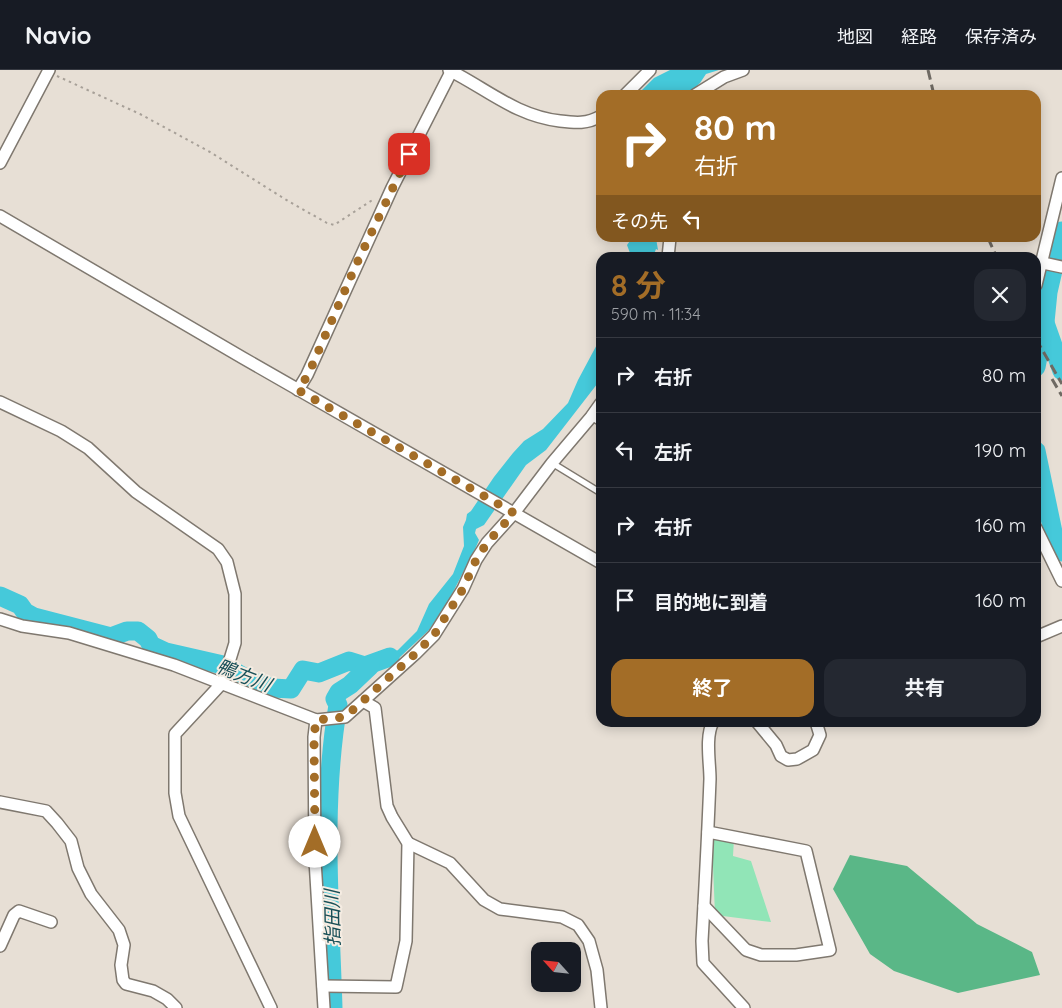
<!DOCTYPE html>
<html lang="ja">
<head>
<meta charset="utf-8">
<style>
  body { margin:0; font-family:Quicksand,"Noto Sans JP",sans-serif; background:#242831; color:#f1f3f6; height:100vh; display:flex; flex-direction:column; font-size:19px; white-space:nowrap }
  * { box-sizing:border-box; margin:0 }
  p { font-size:16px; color:#9ea1a6 }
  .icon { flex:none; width:28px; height:28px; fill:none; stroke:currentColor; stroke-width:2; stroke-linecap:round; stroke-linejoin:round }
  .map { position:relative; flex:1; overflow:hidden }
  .sheet { position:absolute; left:596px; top:182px; width:445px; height:475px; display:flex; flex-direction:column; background:#171b24; border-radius:15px; box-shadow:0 2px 12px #0003 }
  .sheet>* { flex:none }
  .guide { position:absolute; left:596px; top:20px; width:445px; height:152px; border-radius:15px; box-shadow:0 2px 12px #0003; background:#a36d27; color:#fff; overflow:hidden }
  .needle { width:32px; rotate:297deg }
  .tools { position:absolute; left:531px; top:872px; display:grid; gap:10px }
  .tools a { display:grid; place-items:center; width:50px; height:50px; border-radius:10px; background:#171b24; box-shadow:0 2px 12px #0003; font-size:25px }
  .pin { position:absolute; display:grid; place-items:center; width:42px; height:42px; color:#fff; margin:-21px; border-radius:10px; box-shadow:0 2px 8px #0006 }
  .me { position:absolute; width:55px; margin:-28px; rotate:0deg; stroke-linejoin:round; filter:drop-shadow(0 0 4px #0008) }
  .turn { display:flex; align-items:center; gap:18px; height:105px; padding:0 15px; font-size:22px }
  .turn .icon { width:65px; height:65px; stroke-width:2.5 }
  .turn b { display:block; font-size:35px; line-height:42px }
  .then { display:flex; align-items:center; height:48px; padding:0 15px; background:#0003; gap:10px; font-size:19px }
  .round { display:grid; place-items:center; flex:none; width:52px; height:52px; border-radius:15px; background:#242831 }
  .summary { display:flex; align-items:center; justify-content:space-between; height:85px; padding:0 15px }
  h1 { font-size:30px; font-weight:700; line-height:38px; color:#a36d27 }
  .button { display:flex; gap:10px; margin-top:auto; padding:10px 15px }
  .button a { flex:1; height:58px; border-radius:15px; background:#a36d27; color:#fff; font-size:20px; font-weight:700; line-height:58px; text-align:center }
  .button a+a { background:#242831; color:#f1f3f6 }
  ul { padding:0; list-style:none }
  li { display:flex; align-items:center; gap:15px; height:75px; padding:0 15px; border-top:1px solid #363941 }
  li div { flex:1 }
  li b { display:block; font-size:19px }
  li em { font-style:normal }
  header { display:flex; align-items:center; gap:30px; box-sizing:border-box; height:70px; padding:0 25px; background:#171b24; border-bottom:1px solid #363941 }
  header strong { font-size:24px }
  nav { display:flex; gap:28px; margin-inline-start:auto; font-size:18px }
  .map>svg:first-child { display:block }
</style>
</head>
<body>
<header>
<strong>Navio</strong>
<nav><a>地図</a><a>経路</a><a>保存済み</a></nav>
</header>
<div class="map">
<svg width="1062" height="938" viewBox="0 0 1062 938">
  <rect width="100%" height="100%" fill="#e7dfd5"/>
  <polygon fill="#91e5b7" points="734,769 733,786 751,791 771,852 715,845 712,770"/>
  <polygon fill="#5ab787" points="850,785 907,796 977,854 1032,882 1040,905 958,923 894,901 870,884 833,819"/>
  <g fill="#45c9da">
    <polygon points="670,0 719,0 706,4 700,13 687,25 679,22 674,25 637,25 654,8"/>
    <polygon points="632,168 656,168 658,180 656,179 653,187 629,187 630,183 627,175"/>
    <polygon points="601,267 601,309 546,380 526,395 484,455 476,459 475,463 479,470 476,477 449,530 429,560 399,588 390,591 368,601 364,593 375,591 384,584 393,583 398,580 417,561 429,534 453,504 464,476 463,457 466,450 467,444 471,441 494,407 513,383 524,371 543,359 568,333 578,310"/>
  </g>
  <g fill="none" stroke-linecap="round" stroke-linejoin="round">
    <g stroke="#45c9da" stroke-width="19">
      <polyline points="1045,253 1062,301"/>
      <polyline points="1036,297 1045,252 1048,222 1062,161"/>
      <polyline points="1036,381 1054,467 1062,482"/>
      <polyline points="0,526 20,535 25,542 34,547 111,567 127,561 138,561 148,569 151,575 166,582 223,595 249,610 272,618 291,619 303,600 319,603 349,591 365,596 390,587"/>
      <path d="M333 938C330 838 321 735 338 635L335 629 339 622 350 615 370 596"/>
    </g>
    <g stroke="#7f786f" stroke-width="8">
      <g id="lane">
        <polyline points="591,347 601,353"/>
        <polyline points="552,393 601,423"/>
      </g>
    </g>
    <g stroke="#7f786f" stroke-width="14">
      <g id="street">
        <path d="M449 0C487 19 516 46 560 51 576 53 587 54 601 46"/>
        <polyline points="625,25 650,0"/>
        <polyline points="695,25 724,7 743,0"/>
        <polyline points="0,93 49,0"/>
        <polyline points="0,146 243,288 601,493"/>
        <polyline points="668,187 670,168"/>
        <polyline points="1043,193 1062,197"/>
        <polyline points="1036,215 1062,108"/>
        <polyline points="298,320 307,305 392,118 452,0"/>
        <polyline points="0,332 61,361 88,378 136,422 218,479 227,492 235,524 235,573 223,612 175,664 175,723 179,746 271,938"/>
        <polyline points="1036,458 1062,511"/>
        <polyline points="0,549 22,556 69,563 174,595 316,650 345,647 415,584 434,565 463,519 476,490 487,473 514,443 552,393 591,347 601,333"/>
        <polyline points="1036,567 1062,556"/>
        <polyline points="316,650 314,667 315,790 324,938"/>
        <path d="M713 652C705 666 710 693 710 709 708 763 705 817 702 871L703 893 744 938"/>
        <polyline points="757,652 776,675 781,686 788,690 797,689 813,680 820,665 816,652"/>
        <polyline points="0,732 46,741 57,753 71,771 78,798 91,824 119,860 124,875 121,895 123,910 126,914 153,921 167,929 176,938"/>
        <polyline points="408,773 450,793 484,830 500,839 562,847 578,855 589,871 597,900 601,938"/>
        <polyline points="704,836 746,880 761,885 796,885 830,880 806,781 708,762"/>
        <polyline points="0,876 14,845 19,841 51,852"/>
        <polyline points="323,916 396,917 406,871 408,773 392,747 387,736 375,638 363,631"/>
      </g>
    </g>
    <polyline stroke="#a7a098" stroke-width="2" stroke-dasharray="2.5 4" stroke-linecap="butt" points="57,6 140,44 210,82 288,131 327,153 334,155 374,129"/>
    <use href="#lane" stroke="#fff" stroke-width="5.5"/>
    <use href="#street" stroke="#fff" stroke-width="11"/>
    <g stroke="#6f6a63" stroke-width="3" stroke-dasharray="10 5" stroke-linecap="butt">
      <polyline points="928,0 934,25"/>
      <polyline points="988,168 997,188"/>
      <polyline points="1036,269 1062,314"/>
      <polyline points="1052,309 1062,326"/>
    </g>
  </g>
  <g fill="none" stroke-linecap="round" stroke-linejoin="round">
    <polyline stroke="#a36d27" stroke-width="9" stroke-dasharray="0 16.2" points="315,772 314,667 316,650 345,647 415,584 434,565 463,519 476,490 487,473 514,443 298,320 308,305 356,195 409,84"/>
  </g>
  <g text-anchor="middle" stroke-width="4" stroke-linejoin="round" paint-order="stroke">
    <g font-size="19" font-style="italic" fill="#184f57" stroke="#f5ece2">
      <text transform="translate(244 605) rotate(21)" y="7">鴨方川</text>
      <text transform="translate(332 848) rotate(-91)" y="7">指田川</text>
    </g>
  </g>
</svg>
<div class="tools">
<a><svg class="needle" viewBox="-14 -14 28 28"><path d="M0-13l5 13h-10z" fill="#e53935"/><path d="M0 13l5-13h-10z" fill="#9ea1a6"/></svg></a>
</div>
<div class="pin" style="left:409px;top:84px;background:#d93025"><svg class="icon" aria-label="arrive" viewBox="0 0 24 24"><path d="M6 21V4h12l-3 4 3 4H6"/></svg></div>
<svg class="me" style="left:315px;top:772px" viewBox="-20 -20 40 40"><circle r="19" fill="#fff"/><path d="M0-13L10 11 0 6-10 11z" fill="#a36d27"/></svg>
<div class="guide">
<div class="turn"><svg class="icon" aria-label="right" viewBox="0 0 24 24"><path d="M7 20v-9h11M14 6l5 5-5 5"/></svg><div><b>80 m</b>右折</div></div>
<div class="then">その先<svg class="icon" aria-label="left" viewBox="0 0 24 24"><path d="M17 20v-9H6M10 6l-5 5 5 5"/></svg></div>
</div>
<section class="sheet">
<div class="summary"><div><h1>8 分</h1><p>590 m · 11:34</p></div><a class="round"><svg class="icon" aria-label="close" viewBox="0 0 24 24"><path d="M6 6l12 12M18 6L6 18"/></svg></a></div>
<ul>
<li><svg class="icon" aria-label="right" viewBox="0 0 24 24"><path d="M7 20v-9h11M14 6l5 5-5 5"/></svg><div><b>右折</b></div><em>80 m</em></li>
<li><svg class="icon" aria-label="left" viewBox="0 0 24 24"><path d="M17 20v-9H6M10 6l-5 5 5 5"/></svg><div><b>左折</b></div><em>190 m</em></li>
<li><svg class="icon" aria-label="right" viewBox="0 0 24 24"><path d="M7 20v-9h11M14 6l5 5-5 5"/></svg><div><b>右折</b></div><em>160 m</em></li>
<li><svg class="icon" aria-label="arrive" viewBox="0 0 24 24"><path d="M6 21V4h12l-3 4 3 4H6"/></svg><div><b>目的地に到着</b></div><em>160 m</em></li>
</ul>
<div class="button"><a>終了</a><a>共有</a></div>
</section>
</div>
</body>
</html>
